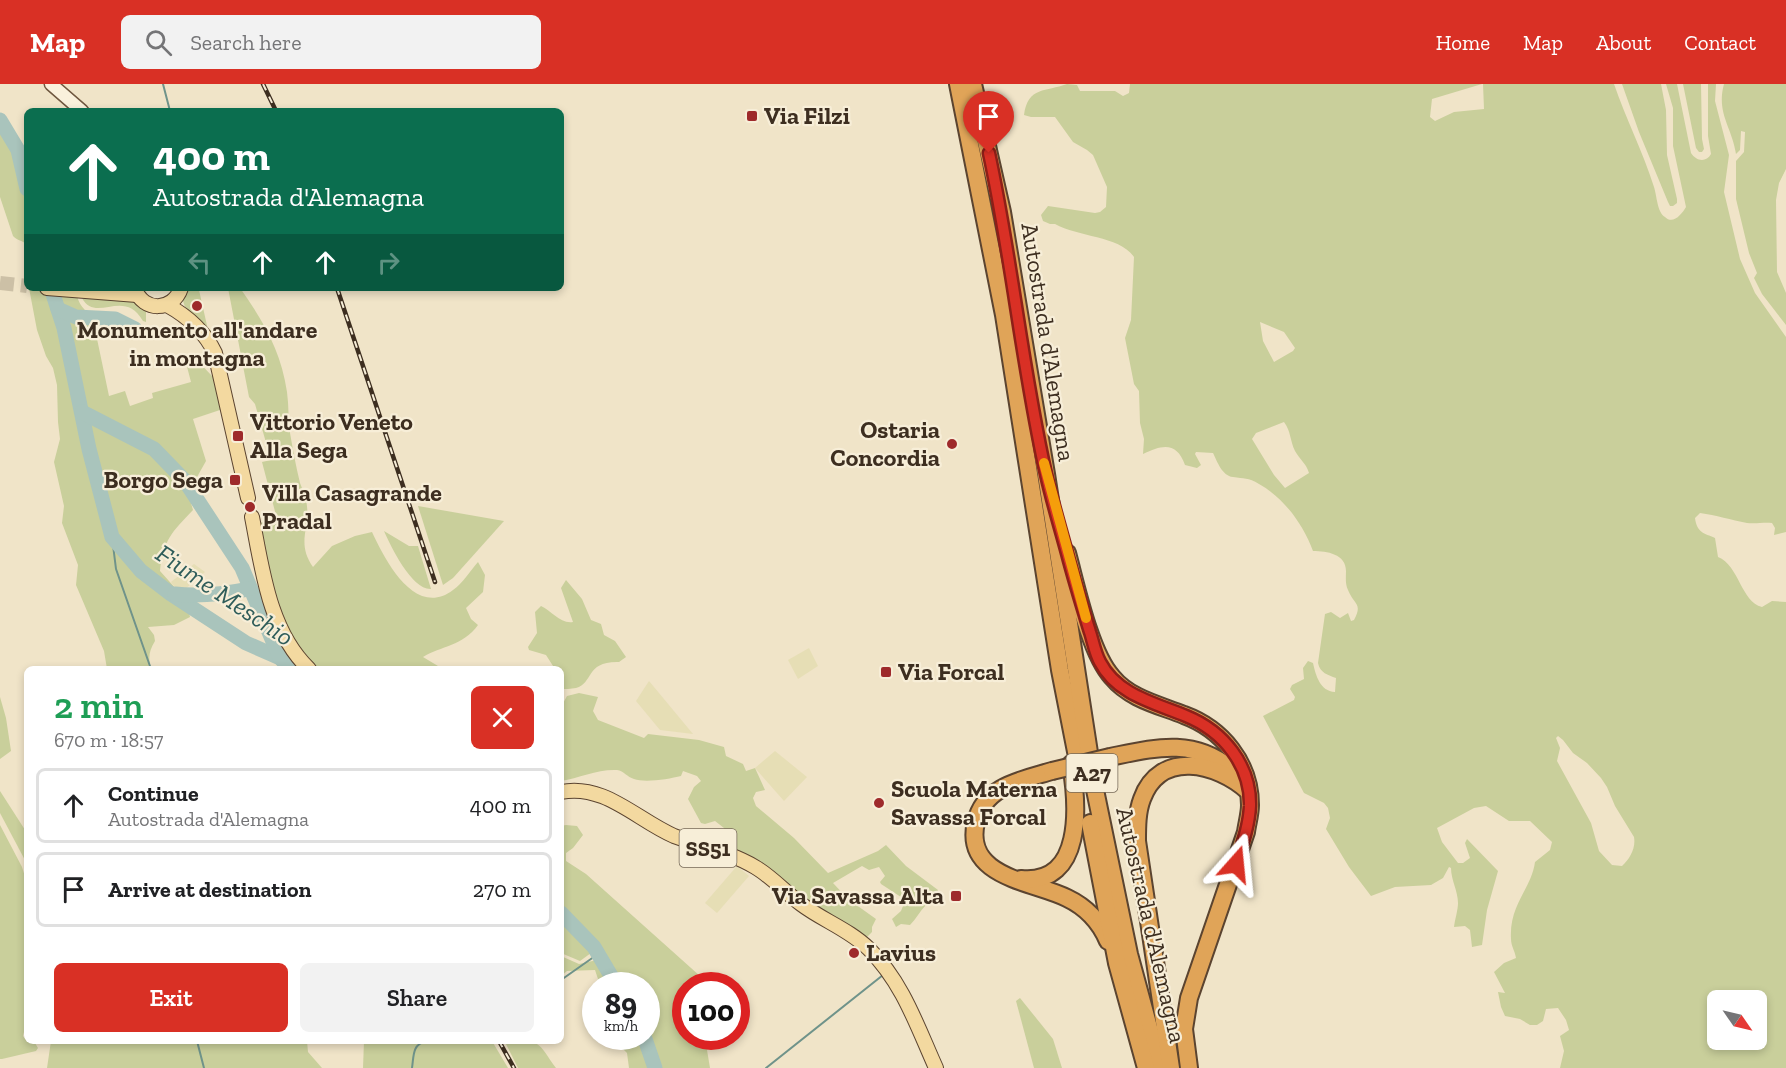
<!DOCTYPE html>
<html lang="en">
<head>
<meta charset="utf-8">
<style>
  body { margin:0; font-family:"Zilla Slab",serif; background:#f2f2f2; color:#202124; height:100vh; display:flex; flex-direction:column; font-size:22px; white-space:nowrap }
  * { box-sizing:border-box; margin:0 }
  p { font-size:20px; color:#757577 }
  .icon { flex:none; width:33px; height:33px; fill:none; stroke:currentColor; stroke-width:2; stroke-linecap:round; stroke-linejoin:round }
  .map { position:relative; flex:1; overflow:hidden }
  .drawer { position:absolute; left:24px; top:582px; width:540px; height:378px; display:flex; flex-direction:column; background:#fff; border-radius:9px; box-shadow:0 3px 9px #0003 }
  .drawer>* { flex:none }
  .top-card { position:absolute; left:24px; top:24px; width:540px; height:183px; border-radius:9px; box-shadow:0 3px 9px #0003; background:#0b6e4f; color:#fff; overflow:hidden }
  .needle { width:39px; rotate:124deg }
  .controls { position:absolute; left:1707px; top:906px; display:grid; gap:12px }
  .controls a { display:grid; place-items:center; width:60px; height:60px; border-radius:9px; background:#fff; box-shadow:0 3px 9px #0003; font-size:30px }
  .speed { position:absolute; left:582px; top:888px; display:flex; gap:12px; font-size:30px; font-weight:700; text-align:center }
  .speed>* { display:grid; place-content:center; width:78px; height:78px; border-radius:50%; background:#fff; box-shadow:0 3px 9px #0003; line-height:1 }
  .speed small { font-size:15px; font-weight:400 }
  .speed .limit { border:9px solid #d22; background:#fff; color:#111 }
  .pin { position:absolute; display:grid; place-items:center; width:51px; height:51px; color:#fff; margin:-62px -26px; border-radius:50% 50% 50% 0; rotate:-45deg; box-shadow:0 0 6px #0007 }
  .pin .icon { rotate:45deg }
  .me { position:absolute; width:66px; margin:-33px; rotate:18deg; stroke-linejoin:round; filter:drop-shadow(0 0 4px #0008) }
  .turn { display:flex; align-items:center; gap:21px; height:126px; padding:0 30px; font-size:27px }
  .turn .icon { width:78px; height:78px; stroke-width:2.5 }
  .turn b { display:block; font-size:42px; line-height:51px }
  .lanes { display:flex; align-items:center; height:57px; padding:0 30px; background:#0003; justify-content:center; gap:30px; direction:ltr }
  .lanes .off { opacity:.35 }
  .round { display:grid; place-items:center; flex:none; width:63px; height:63px; border-radius:9px; background:#f2f2f2 }
  .overview { display:flex; align-items:center; justify-content:space-between; height:102px; padding:0 30px }
  h1 { font-size:36px; font-weight:600; line-height:45px; color:#1e9e55 }
  .cta { display:flex; gap:12px; margin-top:auto; padding:12px 30px }
  .cta a { flex:1; height:69px; border-radius:9px; background:#d93025; color:#fff; font-size:24px; font-weight:600; line-height:69px; text-align:center }
  .cta a+a { background:#f2f2f2; color:#202124 }
  ul { padding:0; list-style:none }
  li { display:flex; align-items:center; gap:18px; height:75px; margin:0 12px 9px; padding:0 18px; border:3px solid #e0e0e0; border-radius:9px }
  li div { flex:1 }
  li b { display:block; font-size:22px }
  li em { font-style:normal }
  header { display:flex; align-items:center; gap:36px; box-sizing:border-box; height:84px; padding:0 30px; background:#d93025; color:#fff }
  header strong { font-size:28px }
  nav { display:flex; gap:33px; margin-inline-start:auto; font-size:21px }
  .search { width:420px; height:54px; background:#f2f2f2; display:flex; align-items:center; gap:15px; box-sizing:border-box; padding:0 21px; border-radius:9px; color:#757577; font-size:22px }
  .map>svg:first-child { display:block }
</style>
</head>
<body>
<header>
<strong>Map</strong>
<div class="search"><svg class="icon" aria-label="search" viewBox="0 0 24 24"><circle cx="10" cy="10" r="6"/><path d="M15 15l6 6"/></svg>Search here</div>
<nav><a>Home</a><a>Map</a><a>About</a><a>Contact</a></nav>
</header>
<div class="map">
<svg width="1786" height="984" viewBox="0 0 1786 984">
  <rect width="100%" height="100%" fill="#f0e4c8"/>
  <g fill="#e6deb5">
    <polygon points="194,480 205,488 184,506 177,506 171,498"/>
    <polygon points="809,564 818,582 798,595 788,576"/>
    <polygon points="649,597 693,650 660,646 636,617"/>
    <polygon points="775,667 807,693 784,717 755,684"/>
    <polygon points="737,782 749,792 717,829 705,819"/>
  </g>
  <g fill="#c9cf9b" fill-rule="evenodd">
    <path d="M1067 0 1077 1 1080 7H1115L1123 12 1129 9 1130 0H1482L1432 15 1430 33 1435 37 1454 28 1484 25 1483 0H1614C1626 35 1643 68 1654 103 1657 112 1657 128 1665 133 1673 141 1682 130 1686 123L1673 62V24L1666 0H1677L1691 69C1696 77 1706 79 1711 70L1708 52V0H1716L1715 17 1729 71 1724 108 1740 175 1755 209 1786 253V448L1774 451 1775 444 1772 439C1764 438 1756 440 1747 439 1731 436 1716 431 1700 429L1695 434C1697 449 1704 449 1715 454L1718 473C1739 481 1741 518 1762 523L1772 517 1786 518V984H1560L1564 967 1560 952 1569 946 1566 936 1558 924 1546 925 1543 937 1537 941H1530L1520 935 1505 932 1501 923 1498 908 1505 909 1494 888 1504 879 1516 874C1515 867 1511 862 1511 855 1509 820 1531 806 1535 778L1550 766 1552 758 1530 737H1509L1486 722 1474 724 1437 744 1442 758 1458 779H1463L1470 774 1465 759 1467 755 1498 787 1487 826 1482 861 1472 863 1470 846 1465 842 1454 843C1455 835 1458 826 1458 819 1458 807 1451 796 1451 784L1449 783 1443 794 1431 801 1395 803 1371 812 1349 783 1326 745 1330 734 1328 724 1324 719 1304 709 1263 632 1294 616 1295 613 1290 605 1292 601 1304 595 1303 584 1308 577 1313 579C1316 592 1320 607 1335 608L1336 594C1328 591 1320 589 1318 579L1325 530 1331 528 1340 534 1348 529 1351 537 1354 536C1363 519 1354 521 1348 506 1345 500 1346 493 1346 487 1346 470 1327 467 1313 467 1303 440 1284 414 1259 400 1248 393 1244 395 1233 393 1222 392 1217 377 1213 369L1196 368 1195 370 1201 381 1197 384 1185 381C1177 358 1163 360 1143 370L1144 355 1140 339 1139 307 1134 300 1125 254 1131 236 1134 173C1120 152 1078 153 1055 140H1050L1043 137 1041 131 1048 122 1095 129 1100 128 1106 123 1107 103 1093 71 1087 66 1073 58 1055 33H1031L1024 31C1028 2 1046 8 1067 0ZM1260 238 1284 248 1295 264 1293 267 1274 278 1263 257ZM1284 338C1291 347 1290 357 1295 367 1300 376 1306 379 1309 389L1285 404 1274 391 1252 355 1256 349ZM1558 652 1563 656 1573 669 1587 679 1601 694 1607 703 1615 722 1634 753C1636 764 1630 775 1622 782L1612 781 1599 767 1591 739 1557 677 1560 664 1556 654ZM1718 916H1756V956H1718Z"/>
    <polygon points="1622,0 1661,0 1666,26 1667,71 1677,115 1677,119 1673,122 1670,122 1668,118 1639,48"/>
    <polygon points="1683,0 1701,0 1702,55 1704,65 1702,68 1699,68 1696,64"/>
    <path d="M1724 0H1786V85L1779 99 1776 116 1777 188 1786 209V241L1762 210 1754 194 1757 189 1749 169 1736 115V77L1744 68 1745 48 1741 47 1740 66 1736 70C1732 43 1716 29 1724 0Z"/>
    <path d="M0 38 17 58 27 74V161C23 156 17 157 13 152L0 113Z"/>
    <path d="M29 204H75C78 217 80 224 92 231L109 312 125 307 130 322 153 314 152 309 191 298 185 275 193 272 212 292 218 291 223 325 193 335 206 377 188 409 193 426C172 448 163 456 160 487L177 506H184L190 533 174 541 148 543 154 551 155 557C149 567 148 573 151 585H107L104 567 76 501 78 481 62 439 64 422 54 378 60 355 58 338 57 301 53 284 46 272 37 246Z"/>
    <polygon points="184,204 201,204 199,206 208,246 211,246 213,255 185,223 183,217"/>
    <path d="M228 204H240C264 238 281 267 287 308 289 322 288 336 290 349 293 366 296 383 300 399 302 405 305 410 306 416 312 443 295 457 313 483L332 462 355 452 372 448C385 476 415 535 453 506 463 499 470 487 478 478L485 491 483 508 466 524 471 535 478 541C463 562 441 562 423 573L443 585H313L290 563 254 440 277 435 262 378 271 376 255 320 249 313Z"/>
    <path d="M82 214C105 216 127 210 146 225V238L143 237C124 203 96 240 82 214Z"/>
    <polygon points="418,422 504,437 453,494 443,501"/>
    <path d="M384 447 409 462H418L431 505C412 506 391 463 384 447Z"/>
    <path d="M566 496 582 515 591 536 601 540 604 551 615 557 626 573 619 578C585 577 594 599 576 604 571 605 565 605 561 605V585H555L546 571 529 566 528 563 537 549 535 528 541 522C552 527 560 540 573 538L561 504Z"/>
    <path d="M579 609 598 613 593 627 598 636 644 654 648 650 699 656 724 663 726 672 743 680 746 687 755 684 765 706 756 708 753 714 756 722 794 754 828 789 878 767 886 761 906 782 938 806C937 814 931 815 926 821 920 827 916 835 910 841L901 840 896 843 892 835 901 827 905 817 904 815 881 800 880 798 885 792 879 783 869 786 862 782 833 799 848 815 876 835 872 843V848L866 854 724 763 727 753 724 744 715 737 705 740 701 739 688 715 694 703 701 697 697 692 683 687 681 692C669 695 645 699 634 695 627 693 624 687 617 686 598 685 579 694 561 697V623L567 612Z"/>
    <polygon points="0,613 6,634 11,667 0,675"/>
    <polygon points="0,707 27,749 27,780 0,729"/>
    <polygon points="0,741 22,783 27,799 27,884 25,886 27,947 24,948 23,952 27,957 35,959 38,964 36,967 2,975 0,975"/>
    <polygon points="566,741 577,742 583,751 573,764 566,769 566,777 586,790 710,901 686,902 686,952 719,953 707,966 710,984 661,984 647,942 646,902 623,901 595,856 561,822 561,742"/>
    <polygon points="561,838 591,869 580,877 561,869"/>
    <polygon points="561,872 579,880 597,876 612,901 600,901 595,886 567,887 561,892"/>
    <polygon points="1020,914 1053,955 1062,984 1034,984 1016,917"/>
    <polygon points="611,953 640,953 651,984 629,984 627,969"/>
    <polygon points="51,957 307,957 308,968 322,984 47,984"/>
    <polygon points="364,957 492,957 508,984 363,984"/>
    <path d="M509 957C543 957 537 958 556 984H518L505 958Z"/>
  </g>
  <g fill="none" stroke-linecap="round" stroke-linejoin="round">
    <g stroke="#6f938a" stroke-width="2">
      <polyline points="163,0 170,27"/>
      <polyline points="112,453 116,485 151,585"/>
      <polyline points="561,896 598,870"/>
      <polyline points="197,957 204,984"/>
      <path d="M412 984C414 971 412 961 426 957"/>
      <polyline points="766,984 883,891"/>
    </g>
    <g stroke="#a9c4bc" stroke-width="15">
      <polyline points="0,36 18,66 27,105"/>
      <polyline points="51,204 64,244 89,365 112,453 141,487 171,510 246,559 280,574 291,585"/>
      <polyline points="58,225 76,233 115,235 135,245"/>
      <polyline points="82,328 154,365 185,397 242,484 280,574"/>
      <path d="M175 510C200 513 224 510 249 505"/>
      <polyline points="561,829 594,863 617,902"/>
      <polyline points="644,952 655,984"/>
    </g>
    <polyline stroke="#ccc0a6" stroke-width="14" stroke-dasharray="14 7" stroke-linecap="butt" points="0,199 27,202"/>
    <g stroke="#6f573f" stroke-width="15">
      <polyline id="secondary" points="51,0 82,27"/>
    </g>
    <g stroke="#5b4430" stroke-width="16">
      <g id="primary">
        <polyline points="47,204 137,211"/>
        <path d="M135 205C143 228 173 228 181 204"/>
        <path d="M167 221C187 232 205 248 215 269L248 414"/>
        <path d="M252 433C262 484 269 547 309 585"/>
        <path d="M561 708C604 699 637 736 674 752 700 762 730 768 755 783 772 793 785 808 801 820 822 836 850 846 869 865 903 899 917 942 936 984"/>
      </g>
    </g>
    <g stroke="#5b4430" stroke-width="20">
      <g id="motorway">
        <polyline points="958,0 1004,231 1060,586 1081,693"/>
        <polyline points="973,0 1002,128 1046,390 1094,701 1129,870 1160,984"/>
        <path d="M1067 469C1076 502 1090 569 1112 593 1130 615 1159 621 1184 631 1222 645 1250 679 1250 721 1250 730 1247 740 1246 748L1189 914 1184 945 1189 984"/>
        <path d="M1110 673C1154 664 1193 653 1231 685"/>
        <path d="M1052 687C1022 696 984 702 976 738 963 794 1033 797 1067 814 1086 823 1100 838 1108 857"/>
        <polyline points="1090,739 1117,879 1146,984"/>
        <path d="M1021 795C1084 801 1078 721 1071 680"/>
        <path d="M1171 984 1137 757C1137 743 1137 728 1142 715 1160 665 1217 679 1248 707"/>
      </g>
    </g>
    <use href="#secondary" stroke="#faf1dc" stroke-width="12"/>
    <use href="#primary" stroke="#f3d9a0" stroke-width="14"/>
    <use href="#motorway" stroke="#e0a458" stroke-width="16"/>
    <g stroke="#3d2e20" stroke-width="4.5">
      <g id="rail">
        <polyline points="263,0 276,27"/>
        <polyline points="337,204 435,498"/>
        <polyline points="499,957 514,984"/>
      </g>
    </g>
    <use href="#rail" stroke="#f7eed8" stroke-width="2" stroke-dasharray="7" stroke-linecap="butt"/>
    <g stroke="#5b4430" stroke-width="20" stroke-linecap="butt">
      <polyline id="motorway-bridge" points="1052,687 1110,673"/>
    </g>
    <use href="#motorway-bridge" stroke="#e0a458" stroke-width="16"/>
  </g>
  <g fill="none" stroke-linecap="round" stroke-linejoin="round">
    <g stroke="#8d1f18" stroke-width="15">
      <path id="route" d="M989 69C1012 175 1022 284 1046 390 1052 417 1060 443 1067 469 1074 496 1082 522 1090 548 1093 557 1095 569 1100 578 1117 611 1155 619 1186 632 1223 647 1251 681 1250 722 1249 742 1242 761 1236 780"/>
    </g>
    <use href="#route" stroke="#d93025" stroke-width="10"/>
    <polyline stroke="#f59e0b" stroke-width="10" points="1044,379 1086,534"/>
  </g>
  <g fill="#9e2a2b" stroke="#f7eed8" stroke-width="2">
    <rect x="746" y="26" width="12" height="12" rx="3"/>
    <circle cx="197" cy="222" r="6"/>
    <rect x="232" y="346" width="12" height="12" rx="3"/>
    <circle cx="952" cy="360" r="6"/>
    <rect x="229" y="390" width="12" height="12" rx="3"/>
    <circle cx="250" cy="423" r="6"/>
    <rect x="880" y="582" width="12" height="12" rx="3"/>
    <circle cx="879" cy="719" r="6"/>
    <rect x="950" y="806" width="12" height="12" rx="3"/>
    <circle cx="854" cy="869" r="6"/>
  </g>
  <g text-anchor="middle" stroke-width="4.5" stroke-linejoin="round" paint-order="stroke">
    <g fill="#f7eed8" stroke="#756857" stroke-width="1.5">
      <rect x="1066.5" y="670" width="51" height="38" rx="4.5"/>
      <rect x="679.5" y="745" width="57" height="38" rx="4.5"/>
    </g>
    <g font-size="22" font-weight="bold" fill="#3d2e20">
      <text x="1092" y="697">A27</text>
      <text x="708" y="772">SS51</text>
    </g>
    <g font-size="24" font-weight="bold" fill="#3d2e20" stroke="#f7eed8" text-anchor="start">
      <text x="764" y="40">Via Filzi</text>
      <text x="197" y="254" text-anchor="middle">Monumento all'andare<tspan x="197" dy="28">in montagna</tspan></text>
      <text x="250" y="346">Vittorio Veneto<tspan x="250" dy="28">Alla Sega</tspan></text>
      <text x="940" y="354" text-anchor="end">Ostaria<tspan x="940" dy="28">Concordia</tspan></text>
      <text x="223" y="404" text-anchor="end">Borgo Sega</text>
      <text x="262" y="417">Villa Casagrande<tspan x="262" dy="28">Pradal</tspan></text>
      <text x="898" y="596">Via Forcal</text>
      <text x="891" y="713">Scuola Materna<tspan x="891" dy="28">Savassa Forcal</tspan></text>
      <text x="944" y="820" text-anchor="end">Via Savassa Alta</text>
      <text x="866" y="877">Lavius</text>
    </g>
    <g font-size="24" fill="#3d2e20" stroke="#f7eed8">
      <text transform="translate(1048 258) rotate(81)" y="8">Autostrada d'Alemagna</text>
      <text transform="translate(1151 841) rotate(77)" y="8">Autostrada d'Alemagna</text>
    </g>
    <g font-size="26" font-style="italic" fill="#2f5d5a" stroke="#f7eed8">
      <text transform="translate(225 511) rotate(34)" y="9">Fiume Meschio</text>
    </g>
  </g>
</svg>
<div class="controls">
<a><svg class="needle" viewBox="-14 -14 28 28"><path d="M0-13l5 13h-10z" fill="#e53935"/><path d="M0 13l5-13h-10z" fill="#757577"/></svg></a>
</div>
<div class="speed"><div>89<small>km/h</small></div><div class="limit">100</div></div>
<div class="pin" style="left:989px;top:69px;background:#d93025"><svg class="icon" aria-label="arrive" viewBox="0 0 24 24"><path d="M6 21V4h12l-3 4 3 4H6"/></svg></div>
<svg class="me" style="left:1236px;top:780px" viewBox="-20 -20 40 40"><path d="M0-17L14 15 0 8-14 15z" fill="#d93025" stroke="#fff" stroke-width="4"/></svg>
<div class="top-card">
<div class="turn"><svg class="icon" aria-label="ahead" viewBox="0 0 24 24"><path d="M12 20V5M6 11l6-6 6 6"/></svg><div><b>400 m</b>Autostrada d'Alemagna</div></div>
<div class="lanes"><svg class="icon off" aria-label="left" viewBox="0 0 24 24"><path d="M17 20v-9H6M10 6l-5 5 5 5"/></svg><svg class="icon" aria-label="ahead" viewBox="0 0 24 24"><path d="M12 20V5M6 11l6-6 6 6"/></svg><svg class="icon" aria-label="ahead" viewBox="0 0 24 24"><path d="M12 20V5M6 11l6-6 6 6"/></svg><svg class="icon off" aria-label="right" viewBox="0 0 24 24"><path d="M7 20v-9h11M14 6l5 5-5 5"/></svg></div>
</div>
<section class="drawer">
<div class="overview"><div><h1>2 min</h1><p>670 m · 18:57</p></div><a class="round" style="background:#d93025;color:#fff"><svg class="icon" aria-label="close" viewBox="0 0 24 24"><path d="M6 6l12 12M18 6L6 18"/></svg></a></div>
<ul>
<li><svg class="icon" aria-label="ahead" viewBox="0 0 24 24"><path d="M12 20V5M6 11l6-6 6 6"/></svg><div><b>Continue</b><p>Autostrada d'Alemagna</p></div><em>400 m</em></li>
<li><svg class="icon" aria-label="arrive" viewBox="0 0 24 24"><path d="M6 21V4h12l-3 4 3 4H6"/></svg><div><b>Arrive at destination</b></div><em>270 m</em></li>
</ul>
<div class="cta"><a>Exit</a><a>Share</a></div>
</section>
</div>
</body>
</html>
